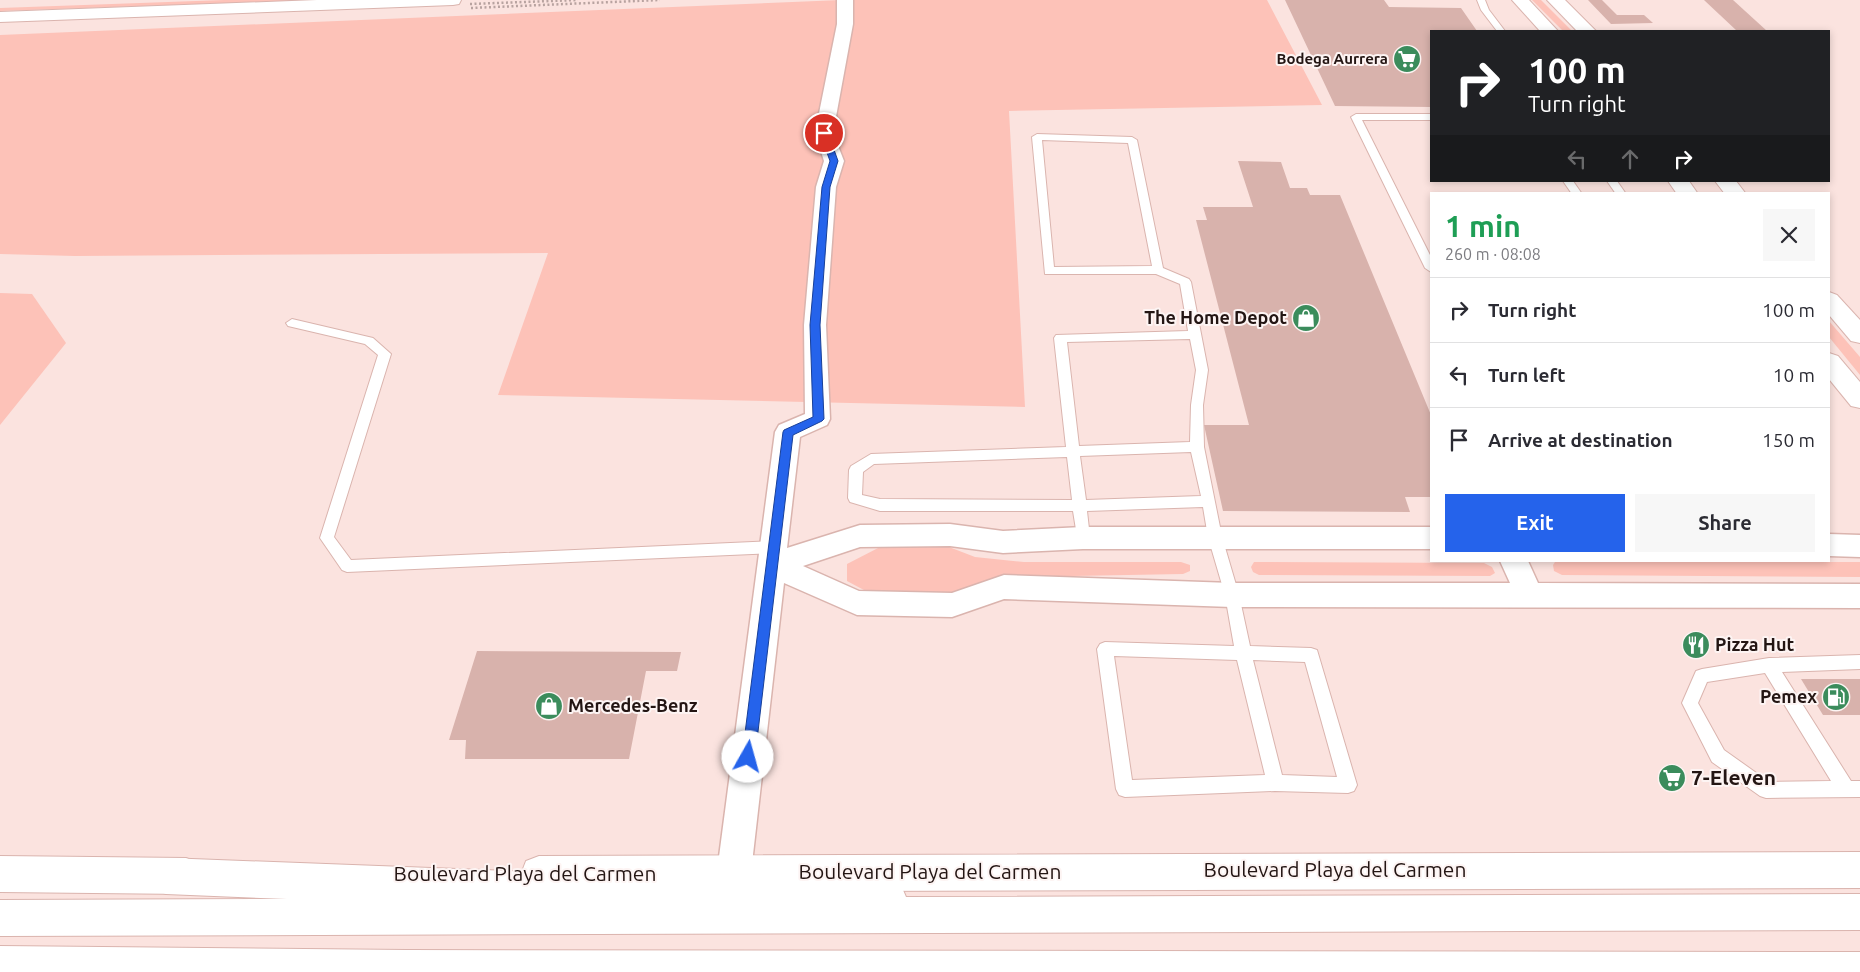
<!DOCTYPE html>
<html lang="en">
<head>
<meta charset="utf-8">
<style>
  body { margin:0; font-family:Ubuntu,sans-serif; background:#f7f7f7; color:#2b2b33; height:100vh; display:flex; flex-direction:column; font-size:19px; white-space:nowrap }
  * { box-sizing:border-box; margin:0 }
  p { font-size:16px; color:#7c7c81 }
  .icon { flex:none; width:28px; height:28px; fill:none; stroke:currentColor; stroke-width:2; stroke-linecap:round; stroke-linejoin:round }
  .map { position:relative; flex:1; overflow:hidden }
  .details { position:absolute; left:1430px; top:192px; width:400px; height:370px; display:flex; flex-direction:column; background:#fff; border-radius:0px; box-shadow:0 2px 8px #0003 }
  .details>* { flex:none }
  .banner { position:absolute; left:1430px; top:30px; width:400px; height:152px; border-radius:0px; box-shadow:0 2px 8px #0003; background:#202124; color:#fff; overflow:hidden }
  .pin { position:absolute; display:grid; place-items:center; width:42px; height:42px; color:#fff; margin:-21px; border:2px solid #fff; border-radius:50%; box-shadow:0 1px 5px #0007 }
  .me { position:absolute; width:55px; margin:-28px; rotate:7deg; stroke-linejoin:round; filter:drop-shadow(0 0 4px #0008) }
  .turn { display:flex; align-items:center; gap:18px; height:105px; padding:0 15px; font-size:22px }
  .turn .icon { width:65px; height:65px; stroke-width:2.5 }
  .turn b { display:block; font-size:35px; line-height:42px }
  .lanes { display:flex; align-items:center; height:48px; padding:0 15px; background:#0003; justify-content:center; gap:25px; direction:ltr }
  .lanes .off { opacity:.35 }
  .round { display:grid; place-items:center; flex:none; width:52px; height:52px; border-radius:0px; background:#f7f7f7 }
  .headline { display:flex; align-items:center; justify-content:space-between; height:85px; padding:0 15px }
  h1 { font-size:30px; font-weight:700; line-height:38px; color:#1e9e55 }
  .cta { display:flex; gap:10px; margin-top:auto; padding:10px 15px }
  .cta a { flex:1; height:58px; border-radius:0px; background:#2563eb; color:#fff; font-size:20px; font-weight:700; line-height:58px; text-align:center }
  .cta a+a { background:#f7f7f7; color:#2b2b33 }
  ul { padding:0; list-style:none }
  li { display:flex; align-items:center; gap:15px; height:65px; padding:0 15px; border-top:1px solid #e1e1e2 }
  li div { flex:1 }
  li b { display:block; font-size:19px }
  li em { font-style:normal }
  .map>svg:first-child { display:block }
</style>
</head>
<body>
<div class="map">
<svg width="1860" height="972" viewBox="0 0 1860 972">
  <rect width="100%" height="100%" fill="#fbe3df"/>
  <g fill="#fdc2b8">
    <polygon points="224,0 312,0 0,11 0,8"/>
    <polygon points="841,0 1267,0 1322,105 1009,111 1025,407 498,395 548,253 75,256 0,254 0,35"/>
    <polygon points="1532,0 1541,0 1572,31 1563,31"/>
    <polygon points="0,293 32,294 66,343 0,425"/>
    <polygon points="1829,321 1860,357 1860,375 1829,337"/>
    <polygon points="880,547 949,547 975,557 1024,562 1181,562 1190,565 1190,571 1183,574 1017,577 973,585 950,597 877,597 847,581 847,564"/>
    <polygon points="1254,562 1484,563 1492,567 1495,573 1490,576 1259,575 1253,572 1251,567"/>
    <polygon points="1555,562 1860,562 1860,577 1562,575 1554,571 1553,565"/>
  </g>
  <g fill="#d8b2ac">
    <polygon points="1285,0 1384,0 1389,7 1461,8 1477,31 1431,31 1431,107 1335,106"/>
    <polygon points="1588,0 1602,0 1617,15 1644,15 1653,23 1611,24"/>
    <polygon points="1704,0 1733,0 1767,31 1737,31"/>
    <polygon points="1238,161 1281,162 1290,188 1307,188 1310,195 1340,195 1431,415 1431,497 1405,497 1410,512 1223,511 1204,425 1249,425 1196,220 1207,220 1203,207 1253,207"/>
    <polygon points="477,651 681,652 677,671 646,671 629,759 465,759 466,740 449,740"/>
    <polygon points="1801,679 1860,679 1860,715 1823,715"/>
  </g>
  <g fill="none" stroke-linecap="round" stroke-linejoin="round">
    <g stroke="#dab4ae" stroke-width="2">
      <g id="lane">
        <polygon points="1477,0 1485,0 1489,10 1505,31 1497,31 1481,10"/>
        <polygon points="1356,114 1431,114 1431,120 1362,120 1431,257 1431,272 1425,268 1351,117"/>
        <path d="M1037 134 1132 137 1137 140 1163 268 1189 279 1191 282 1208 370 1203 405 1204 447 1222 537 1239 595 1250 646 1311 648 1317 650 1357 785 1354 791 1348 793 1275 791 1125 797 1119 795 1116 789 1097 649 1100 644 1105 642 1234 646 1225 595 1208 537 1203 507 1087 511 1090 538 1088 542 1083 544 1078 542 1073 511H880L850 502 848 498 849 470 851 466 871 454 1066 447 1054 338 1056 335 1188 331 1180 284 1156 274H1045L1032 137ZM1042 140 1128 143 1152 266 1054 267ZM1190 339 1196 370 1191 405 1190 442 1079 446 1067 342ZM1191 452 1201 496 1086 500 1080 456ZM1067 457 1072 500 880 499 862 495 863 472 874 464ZM1114 656 1237 660 1265 775 1132 780ZM1253 660 1305 662 1337 777 1282 775Z"/>
        <polygon points="1563,181 1573,181 1582,194 1572,194"/>
        <polygon points="1607,181 1617,181 1626,194 1616,194"/>
        <polygon points="292,319 373,338 391,354 334,537 351,560 774,541 779,543 781,547 779,551 774,553 347,572 342,570 320,538 378,355 365,344 288,326 286,323"/>
        <path d="M1860 655V669L1782 672 1851 781H1860V797L1766 798 1760 796 1712 762 1682 703 1696 671 1702 669 1769 658ZM1765 673 1831 781 1769 782 1724 750 1698 703 1707 682Z"/>
      </g>
    </g>
    <g stroke="#dab4ae" stroke-width="3">
      <g id="street">
        <polygon points="837,0 853,0 853,24 833,133 844,161 836,187 826,325 830,419 827,425 800,437 787,548 860,525 950,524 1003,531 1083,527 1431,527 1431,549 1083,549 1003,553 950,546 860,547 803,566 859,591 952,593 1004,575 1232,583 1510,583 1500,561 1528,561 1538,583 1860,584 1860,608 1232,607 1004,599 952,617 857,615 784,583 751,872 746,884 734,889 722,884 717,872 775,432 779,425 805,414 804,325 816,187 824,161 815,133 837,24"/>
        <polygon points="1829,534 1860,535 1860,557 1829,556"/>
      </g>
    </g>
    <g stroke="#dab4ae" stroke-width="2">
      <g id="secondary">
        <polygon points="317,0 461,0 459,4 453,5 0,22 0,12"/>
        <polygon points="1860,852 1860,888 539,892 526,887 521,874 526,861 539,856"/>
        <polygon points="0,856 186,858 199,863 204,876 199,889 186,894 0,892"/>
      </g>
    </g>
    <g stroke="#dab4ae" stroke-width="2">
      <g id="primary">
        <polygon points="1512,0 1529,0 1558,31 1540,31"/>
        <polygon points="1547,0 1565,0 1596,31 1577,31"/>
        <polygon points="1668,181 1689,181 1698,194 1677,194"/>
        <polygon points="1715,181 1736,181 1746,194 1725,194"/>
        <polygon points="1829,292 1837,295 1860,320 1860,343 1851,341 1829,315"/>
        <polygon points="1829,353 1838,356 1860,382 1860,408 1851,406 1829,379"/>
      </g>
    </g>
    <g stroke="#dab4ae" stroke-width="2">
      <g id="highway">
        <polygon points="166,858 670,877 851,878 890,885 903,890 906,897 1860,894 1860,930 0,936 0,900 287,899 166,894 153,889 148,876 153,863"/>
        <polygon points="0,946 406,950 1860,952 1860,972 0,972"/>
      </g>
    </g>
    <g stroke="#b8a3a0" stroke-width="2.5" stroke-dasharray="2 2.5" stroke-linecap="butt">
      <polyline points="470,4 578,0"/>
      <polyline points="471,8 660,0"/>
    </g>
    <use href="#lane" fill="#fff" fill-rule="evenodd"/>
    <use href="#street" fill="#fff" fill-rule="evenodd"/>
    <use href="#secondary" fill="#fff" fill-rule="evenodd"/>
    <use href="#primary" fill="#fff" fill-rule="evenodd"/>
    <use href="#highway" fill="#fff" fill-rule="evenodd"/>
  </g>
  <polygon fill="#2563eb" stroke="#184099" points="824,131 828,133 838,161 830,187 820,325 824,419 822,421 793,435 755,757 753,762 748,764 744,762 742,757 783,432 784,430 813,417 810,325 822,187 830,161 820,133"/>
  <defs>
    <g id="supermarket-disc" transform="scale(1.4375)"><circle r="9.5" fill="#3b8c5c" stroke="#fdf4f3"/><path d="M-6-5.5h2.5l.6 2H6L4.5 2H-2.5L-4.4-4H-6ZM-1.5 3.2a1.3 1.3 0 1 0 .1 0ZM3 3.2a1.3 1.3 0 1 0 .1 0Z" fill="#fff"/></g>
    <g id="shop-disc" transform="scale(1.4375)"><circle r="9.5" fill="#3b8c5c" stroke="#fdf4f3"/><path d="M-5-2.5h2.3a2.7 3.5 0 0 1 5.4 0H5L5.5 6h-11ZM-1.5-2.5h3a1.5 2.3 0 0 0-3 0Z" fill="#fff"/></g>
    <g id="restaurant-disc" transform="scale(1.4375)"><circle r="9.5" fill="#3b8c5c" stroke="#fdf4f3"/><path d="M-5-6h1v4h1v-4h1v4h1v-4h1v5L-1.5 .5V6h-2V.5L-5-1ZM5-6V6H3V1.5H1.5Q1.5-4 5-6Z" fill="#fff"/></g>
    <g id="fuel-disc" transform="scale(1.4375)"><circle r="9.5" fill="#3b8c5c" stroke="#fdf4f3"/><path d="M-5.5-6h7V0h2V4h1.3V-2.5L3-4.5l.8-.8L6-3V5H2.5V1h-1V6h-7ZM-4.2-4.7v3.2H.2V-4.7Z" fill="#fff"/></g>
  </defs>
  <g fill-rule="evenodd">
    <use href="#supermarket-disc" x="1407" y="59"/>
    <use href="#shop-disc" x="1306" y="318"/>
    <use href="#restaurant-disc" x="1696" y="645"/>
    <use href="#fuel-disc" x="1836" y="697"/>
    <use href="#shop-disc" x="549" y="706"/>
    <use href="#supermarket-disc" x="1672" y="778"/>
  </g>
  <g text-anchor="middle" stroke-width="4" stroke-linejoin="round" paint-order="stroke">
    <g font-size="15" font-weight="bold" fill="#231513" stroke="#fdf4f3" text-anchor="end">
      <text x="1388" y="64">Bodega Aurrera</text>
    </g>
    <g font-size="18" font-weight="bold" fill="#231513" stroke="#fdf4f3" text-anchor="end">
      <text x="1287" y="324">The Home Depot</text>
      <text x="1715" y="651" text-anchor="start">Pizza Hut</text>
      <text x="1817" y="703">Pemex</text>
      <text x="568" y="712" text-anchor="start">Mercedes-Benz</text>
    </g>
    <g font-size="21" font-weight="bold" fill="#231513" stroke="#fdf4f3" text-anchor="start">
      <text x="1691" y="785">7-Eleven</text>
    </g>
    <g font-size="21" fill="#231513" stroke="#fdf4f3">
      <text x="1335" y="877">Boulevard Playa del Carmen</text>
      <text x="930" y="879">Boulevard Playa del Carmen</text>
      <text x="525" y="881">Boulevard Playa del Carmen</text>
    </g>
  </g>
</svg>
<div class="pin" style="left:824px;top:133px;background:#d93025"><svg class="icon" aria-label="arrive" viewBox="0 0 24 24"><path d="M6 21V4h12l-3 4 3 4H6"/></svg></div>
<svg class="me" style="left:748px;top:757px" viewBox="-20 -20 40 40"><circle r="19" fill="#fff"/><path d="M0-13L10 11 0 6-10 11z" fill="#2563eb"/></svg>
<div class="banner">
<div class="turn"><svg class="icon" aria-label="right" viewBox="0 0 24 24"><path d="M7 20v-9h11M14 6l5 5-5 5"/></svg><div><b>100 m</b>Turn right</div></div>
<div class="lanes"><svg class="icon off" aria-label="left" viewBox="0 0 24 24"><path d="M17 20v-9H6M10 6l-5 5 5 5"/></svg><svg class="icon off" aria-label="ahead" viewBox="0 0 24 24"><path d="M12 20V5M6 11l6-6 6 6"/></svg><svg class="icon" aria-label="right" viewBox="0 0 24 24"><path d="M7 20v-9h11M14 6l5 5-5 5"/></svg></div>
</div>
<section class="details">
<div class="headline"><div><h1>1 min</h1><p>260 m · 08:08</p></div><a class="round"><svg class="icon" aria-label="close" viewBox="0 0 24 24"><path d="M6 6l12 12M18 6L6 18"/></svg></a></div>
<ul>
<li><svg class="icon" aria-label="right" viewBox="0 0 24 24"><path d="M7 20v-9h11M14 6l5 5-5 5"/></svg><div><b>Turn right</b></div><em>100 m</em></li>
<li><svg class="icon" aria-label="left" viewBox="0 0 24 24"><path d="M17 20v-9H6M10 6l-5 5 5 5"/></svg><div><b>Turn left</b></div><em>10 m</em></li>
<li><svg class="icon" aria-label="arrive" viewBox="0 0 24 24"><path d="M6 21V4h12l-3 4 3 4H6"/></svg><div><b>Arrive at destination</b></div><em>150 m</em></li>
</ul>
<div class="cta"><a>Exit</a><a>Share</a></div>
</section>
</div>
</body>
</html>
